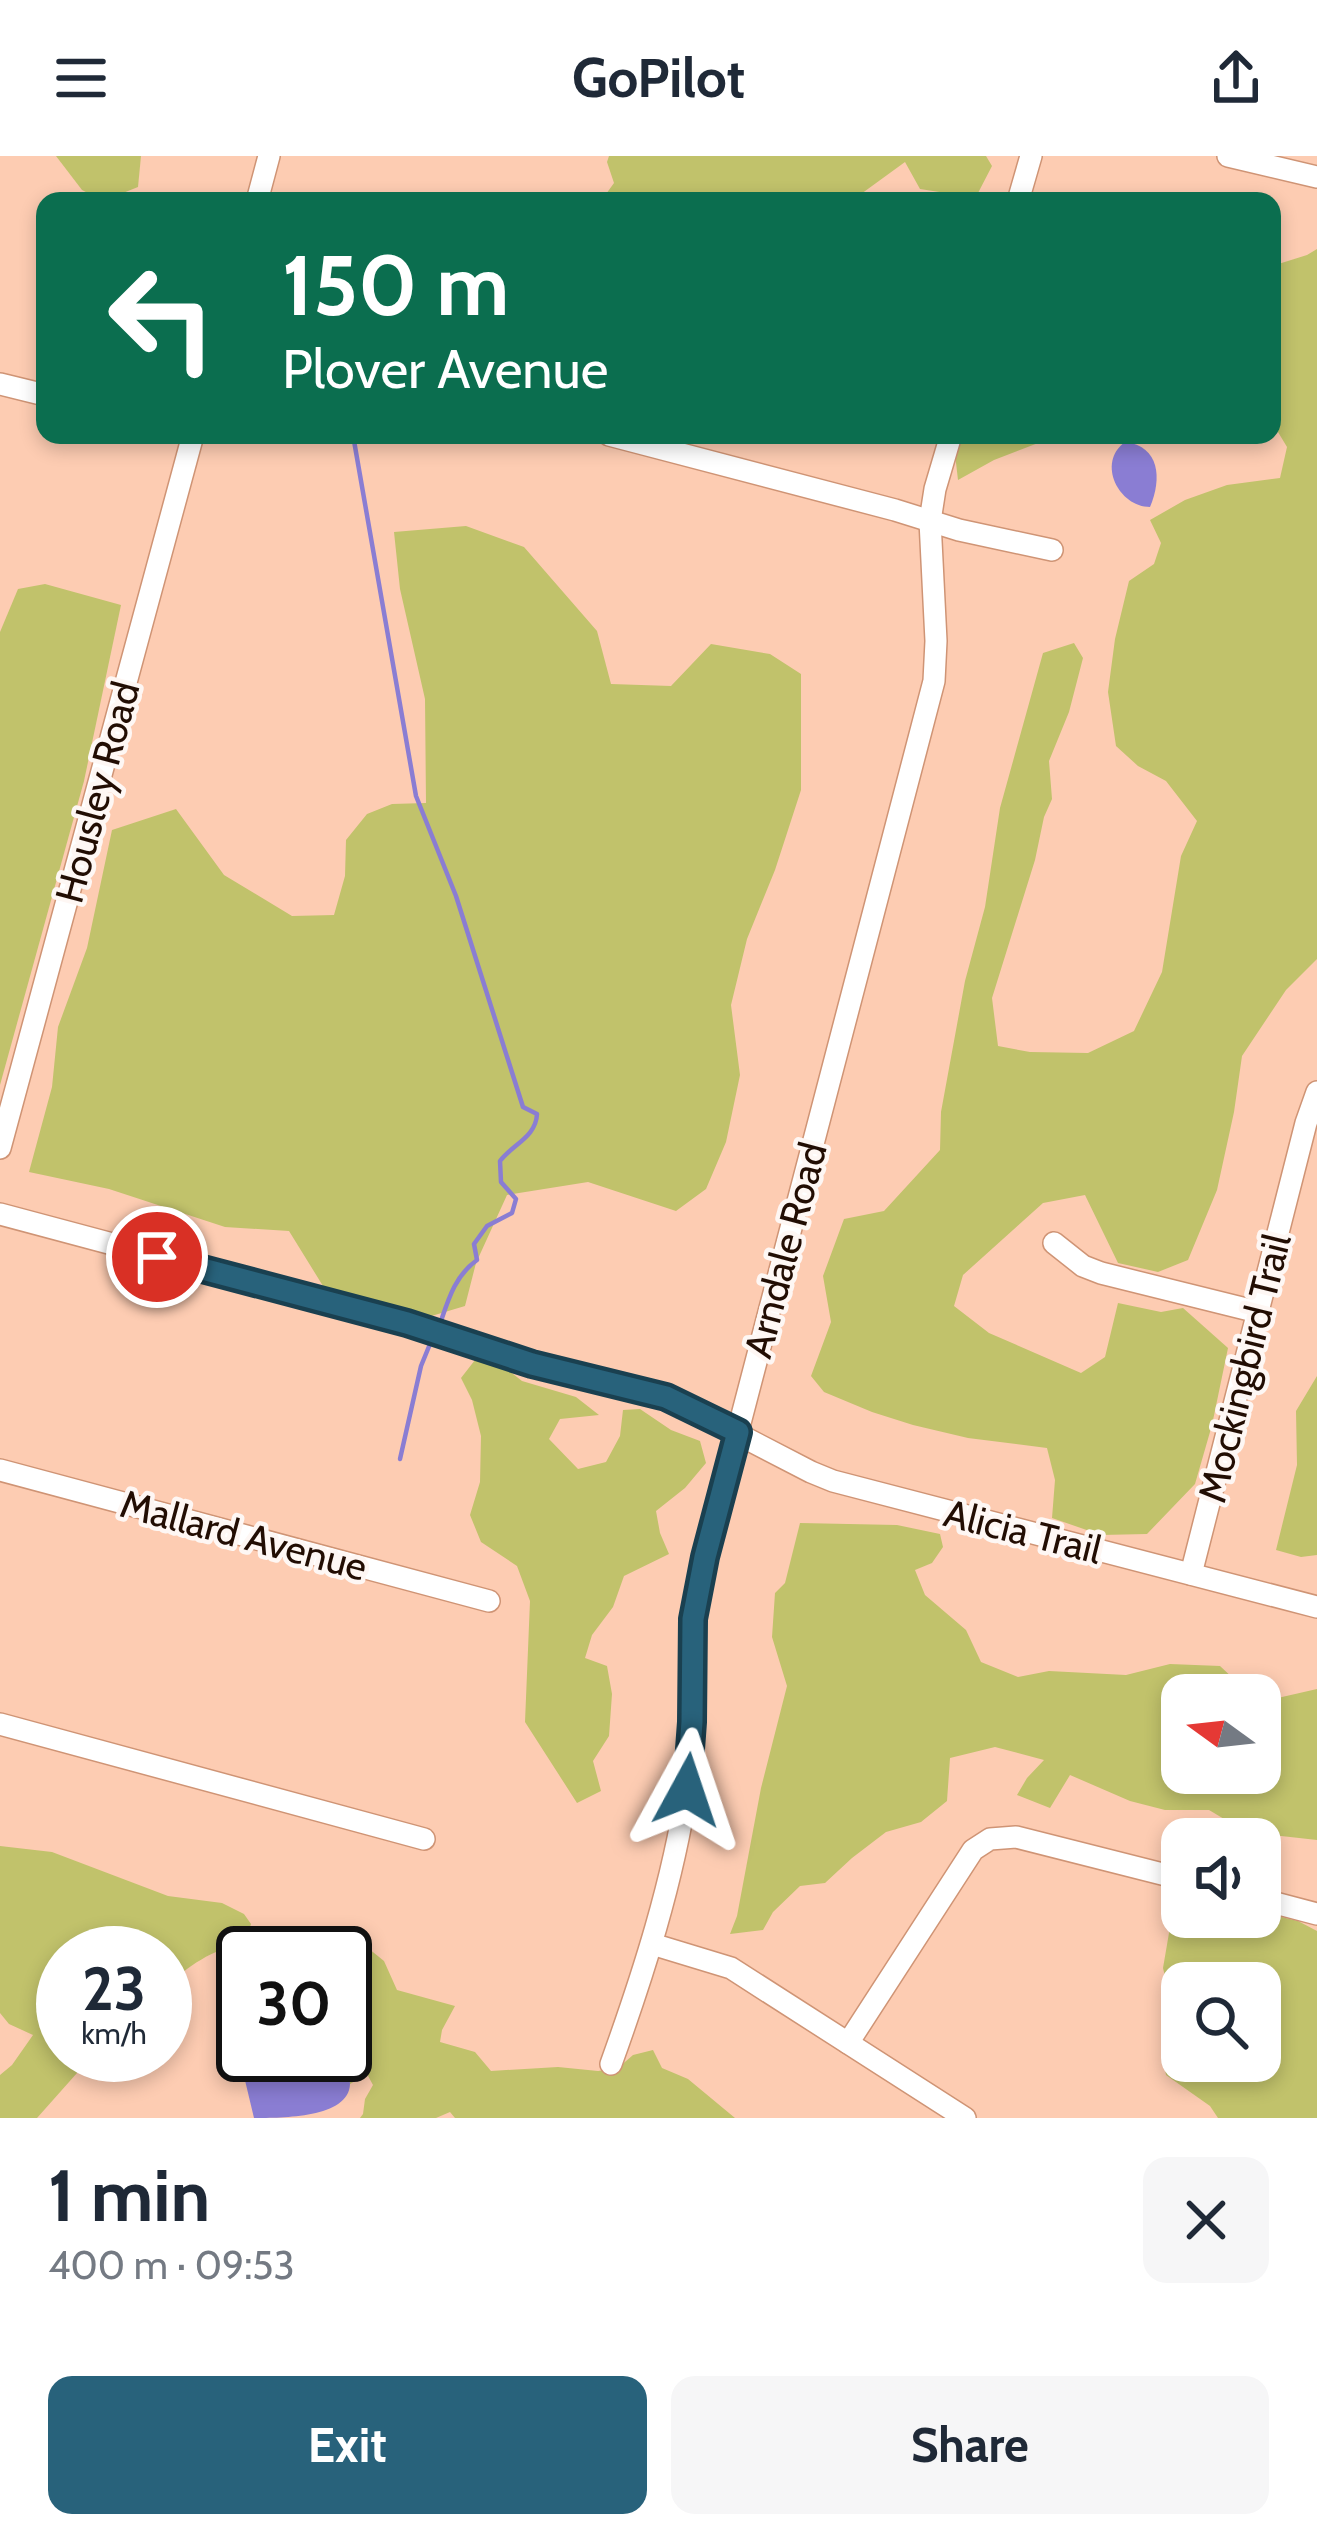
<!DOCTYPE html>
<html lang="en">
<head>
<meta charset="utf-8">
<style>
  body { margin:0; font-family:Cabin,sans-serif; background:#f6f6f7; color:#1f2937; height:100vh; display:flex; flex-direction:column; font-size:45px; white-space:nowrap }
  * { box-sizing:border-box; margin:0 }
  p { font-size:39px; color:#747a83 }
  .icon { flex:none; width:66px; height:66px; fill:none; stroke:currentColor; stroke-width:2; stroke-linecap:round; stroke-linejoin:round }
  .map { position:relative; height:1962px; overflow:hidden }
  .drawer { display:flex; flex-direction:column; background:#fff; flex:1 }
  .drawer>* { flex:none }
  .guide { position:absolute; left:36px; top:36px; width:1245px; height:252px; border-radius:24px; box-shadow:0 6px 18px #0003; background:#0b6e4f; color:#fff; overflow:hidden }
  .needle { width:78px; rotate:285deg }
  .tools { position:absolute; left:1161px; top:1518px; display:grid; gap:24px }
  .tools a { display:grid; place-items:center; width:120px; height:120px; border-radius:24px; background:#fff; box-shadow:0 6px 18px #0003; font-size:60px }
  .speed { position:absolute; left:36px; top:1770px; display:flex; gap:24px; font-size:60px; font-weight:700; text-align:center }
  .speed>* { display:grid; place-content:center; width:156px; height:156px; border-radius:50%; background:#fff; box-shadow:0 6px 18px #0003; line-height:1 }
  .speed small { font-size:30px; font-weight:400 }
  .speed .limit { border:6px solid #111; border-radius:18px; background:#fff; color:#111 }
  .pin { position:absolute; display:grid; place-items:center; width:102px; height:102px; color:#fff; margin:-51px; border:6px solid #fff; border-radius:50%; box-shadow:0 3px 12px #0007 }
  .me { position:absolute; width:132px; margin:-66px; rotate:5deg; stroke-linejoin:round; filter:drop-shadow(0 0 9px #0008) }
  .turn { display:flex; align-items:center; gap:42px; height:252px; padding:0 48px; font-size:54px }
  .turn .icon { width:156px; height:156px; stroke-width:2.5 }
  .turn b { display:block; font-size:84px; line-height:102px }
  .round { display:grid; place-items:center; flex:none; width:126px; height:126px; border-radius:24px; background:#f6f6f7 }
  .headline { display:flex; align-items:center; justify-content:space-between; height:204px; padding:0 48px }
  h1 { font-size:72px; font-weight:700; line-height:90px }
  .primary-button { display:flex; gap:24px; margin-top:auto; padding:24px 48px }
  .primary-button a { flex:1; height:138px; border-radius:24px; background:#28627b; color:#fff; font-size:48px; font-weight:700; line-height:138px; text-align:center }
  .primary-button a+a { background:#f6f6f7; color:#1f2937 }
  header { display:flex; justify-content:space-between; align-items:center; height:156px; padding:0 48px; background:#fff; font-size:54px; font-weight:700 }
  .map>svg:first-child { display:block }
</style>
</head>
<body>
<header><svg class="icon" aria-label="menu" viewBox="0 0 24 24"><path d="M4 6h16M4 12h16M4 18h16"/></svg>GoPilot<svg class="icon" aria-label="share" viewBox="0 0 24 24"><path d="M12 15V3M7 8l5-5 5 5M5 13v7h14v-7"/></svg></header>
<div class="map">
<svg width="1317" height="1962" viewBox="0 0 1317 1962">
  <rect width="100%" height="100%" fill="#fdccb2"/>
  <g fill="#c1c26b" fill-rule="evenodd">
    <polygon points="56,0 141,0 138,31 103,45 82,34"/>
    <polygon points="609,0 986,0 992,10 978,37 946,37 920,33 905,6 861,38 866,45 601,45 614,27 607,6"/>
    <polygon points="1317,93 1317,803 1286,834 1242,900 1234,956 1217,1034 1188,1104 1158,1116 1118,1107 1085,1039 1043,1047 963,1119 954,1150 989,1177 1081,1217 1105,1201 1118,1147 1161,1156 1183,1152 1228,1192 1212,1269 1195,1328 1147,1378 1101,1379 1052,1362 1055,1324 1047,1292 968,1282 913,1269 872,1256 824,1236 811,1220 831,1166 823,1120 844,1063 884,1055 940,994 941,956 965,825 985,751 1000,652 1043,497 1074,487 1083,502 1069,556 1049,605 1052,643 1044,661 1035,704 992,842 998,890 1030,896 1088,897 1134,875 1162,816 1181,700 1197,665 1166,625 1138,610 1116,590 1108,536 1115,483 1129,425 1154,408 1161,387 1150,364 1185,344 1227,329 1280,322 1287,291 1272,266 1272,110 1307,99"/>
    <polygon points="961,279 1059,279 994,304 958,324 955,298"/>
    <polygon points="466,370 524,391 597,475 611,528 671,530 711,488 770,498 801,518 801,634 775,714 747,783 731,849 740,919 726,986 706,1033 676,1055 588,1026 507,1039 476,1107 465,1150 408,1167 323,1130 289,1075 225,1071 109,1033 29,1016 52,931 58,871 87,792 112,674 176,653 224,719 292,760 334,759 345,720 346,684 367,658 392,648 426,647 425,543 400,433 394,376"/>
    <polygon points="45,428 121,449 84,625 0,929 0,476 18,433"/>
    <polygon points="475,1204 503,1210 522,1225 576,1241 599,1259 560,1263 549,1283 578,1313 606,1306 620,1280 623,1254 640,1253 671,1274 700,1285 706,1307 685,1332 656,1355 660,1377 669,1398 624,1420 613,1451 592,1479 585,1502 607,1510 612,1538 609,1580 593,1605 601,1635 577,1647 525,1566 530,1445 517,1410 481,1386 470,1359 480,1326 481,1280 472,1244 461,1222"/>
    <polygon points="1317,1220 1317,1399 1301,1401 1276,1394 1297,1309 1296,1255"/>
    <polygon points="800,1367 897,1369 940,1378 943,1391 932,1407 915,1414 925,1439 966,1474 981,1506 1018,1521 1049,1515 1126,1519 1170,1508 1220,1510 1251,1539 1182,1539 1182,1617 1260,1617 1260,1546 1317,1533 1317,1684 1246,1676 1209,1654 1165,1654 1130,1645 1070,1619 1050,1652 1017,1639 1027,1622 1044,1604 995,1591 950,1602 947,1645 921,1666 886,1676 852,1702 825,1727 800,1730 773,1756 763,1774 730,1778 737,1760 761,1632 787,1530 772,1481 775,1437 785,1427"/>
    <path d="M0 1690 52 1696 168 1740 222 1747 244 1758 251 1768 244 1788C212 1793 188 1810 165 1832V1797H63V1899H93L37 1962H0V1919L12 1909 33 1879 9 1868 0 1857Z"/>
    <path d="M1179 1752H1182V1761H1260V1756L1298 1765 1317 1775V1962H1218L1210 1950 1166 1919 1162 1896 1177 1871 1163 1812 1169 1777ZM1182 1827H1260V1905H1182Z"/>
    <polygon points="301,1773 358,1784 384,1805 397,1834 455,1850 442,1874 440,1886 475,1896 491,1915 558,1911 598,1915 618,1912 633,1899 653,1894 662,1912 688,1923 735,1962 455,1962 450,1956 436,1962 360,1962 363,1958 365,1943 373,1929 367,1918 350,1928 341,1899 345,1899 345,1797 302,1797 290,1784"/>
  </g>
  <g fill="#8a7dd3">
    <path d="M1125 286C1160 290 1162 323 1150 351 1119 351 1096 307 1125 286Z"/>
    <path d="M249 1899H341C344 1907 350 1920 350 1928 349 1962 282 1962 254 1962L243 1916Z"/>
  </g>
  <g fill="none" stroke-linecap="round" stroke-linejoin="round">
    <g stroke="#8a7dd3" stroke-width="4.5">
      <path d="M353 279 416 640 456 740 523 951 537 958C536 981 513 988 500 1005L501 1026 516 1043 512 1057 487 1070 474 1088 477 1104C456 1119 449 1141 441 1165"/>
      <polyline points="400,1303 421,1210 430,1188"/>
    </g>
    <g stroke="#cf9475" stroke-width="24">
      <g id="minor">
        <polyline points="1228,0 1317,21"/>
        <polyline points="257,45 269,0"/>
        <polyline points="1018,45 1031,0"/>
        <polyline points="0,228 45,239"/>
        <polyline points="609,279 895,354 959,374 1052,394"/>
        <polyline points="0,992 193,279"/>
        <polyline points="0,1058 408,1167 532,1208 666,1241 811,1316 833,1325 1317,1451"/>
        <polyline points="1054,1087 1083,1110 1101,1117 1258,1156"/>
        <polyline points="0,1314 489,1445"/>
        <polyline points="1191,1418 1306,967 1317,936"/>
        <polyline points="0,1568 424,1683"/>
        <polyline points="1260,1743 1317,1758"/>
        <polyline points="652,1788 731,1812 965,1962"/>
        <polyline points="848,1887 973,1694 990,1683 1016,1681 1182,1723"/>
        <path d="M611 1908C643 1819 673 1726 687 1632 694 1585 691 1539 691 1493 691 1462 698 1431 705 1401L934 525 936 485 930 365 935 333 951 279"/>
      </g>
    </g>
    <use href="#minor" stroke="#fff" stroke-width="21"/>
  </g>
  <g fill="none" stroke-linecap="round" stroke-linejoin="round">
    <g stroke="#1a4050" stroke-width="30">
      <polyline id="route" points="157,1101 407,1167 532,1208 666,1241 738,1276 705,1401 693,1463 692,1566 687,1634"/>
    </g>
    <use href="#route" stroke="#28627b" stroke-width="21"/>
  </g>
  <g text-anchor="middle" stroke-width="9" stroke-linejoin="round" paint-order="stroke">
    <g font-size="39" fill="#220d03" stroke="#fef7f4">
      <text transform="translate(97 636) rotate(-75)" y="14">Housley Road</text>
      <text transform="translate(785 1094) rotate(-75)" y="14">Arndale Road</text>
      <text transform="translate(1244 1212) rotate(-76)" y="14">Mockingbird Trail</text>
      <text transform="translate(1023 1375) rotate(14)" y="14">Alicia Trail</text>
      <text transform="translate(244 1379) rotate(15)" y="14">Mallard Avenue</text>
    </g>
  </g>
</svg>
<div class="tools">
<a><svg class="needle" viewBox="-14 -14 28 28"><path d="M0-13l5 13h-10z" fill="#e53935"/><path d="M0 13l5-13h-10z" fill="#747a83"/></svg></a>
<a><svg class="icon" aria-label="sound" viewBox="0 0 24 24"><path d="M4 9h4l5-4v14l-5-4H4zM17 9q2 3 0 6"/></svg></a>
<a><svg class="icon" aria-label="search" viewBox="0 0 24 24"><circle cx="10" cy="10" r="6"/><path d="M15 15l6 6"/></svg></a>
</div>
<div class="speed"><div>23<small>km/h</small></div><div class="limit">30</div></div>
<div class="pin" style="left:157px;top:1101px;background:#d93025"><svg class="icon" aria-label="arrive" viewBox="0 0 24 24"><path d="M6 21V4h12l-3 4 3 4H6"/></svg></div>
<svg class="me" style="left:687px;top:1634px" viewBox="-20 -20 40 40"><path d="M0-17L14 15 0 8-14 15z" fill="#28627b" stroke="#fff" stroke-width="4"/></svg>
<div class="guide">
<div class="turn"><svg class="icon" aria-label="left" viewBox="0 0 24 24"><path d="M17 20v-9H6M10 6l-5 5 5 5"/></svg><div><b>150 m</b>Plover Avenue</div></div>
</div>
</div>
<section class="drawer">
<div class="headline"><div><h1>1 min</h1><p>400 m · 09:53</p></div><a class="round"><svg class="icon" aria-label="close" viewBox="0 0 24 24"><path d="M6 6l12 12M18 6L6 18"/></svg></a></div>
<div class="primary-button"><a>Exit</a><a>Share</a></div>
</section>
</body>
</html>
